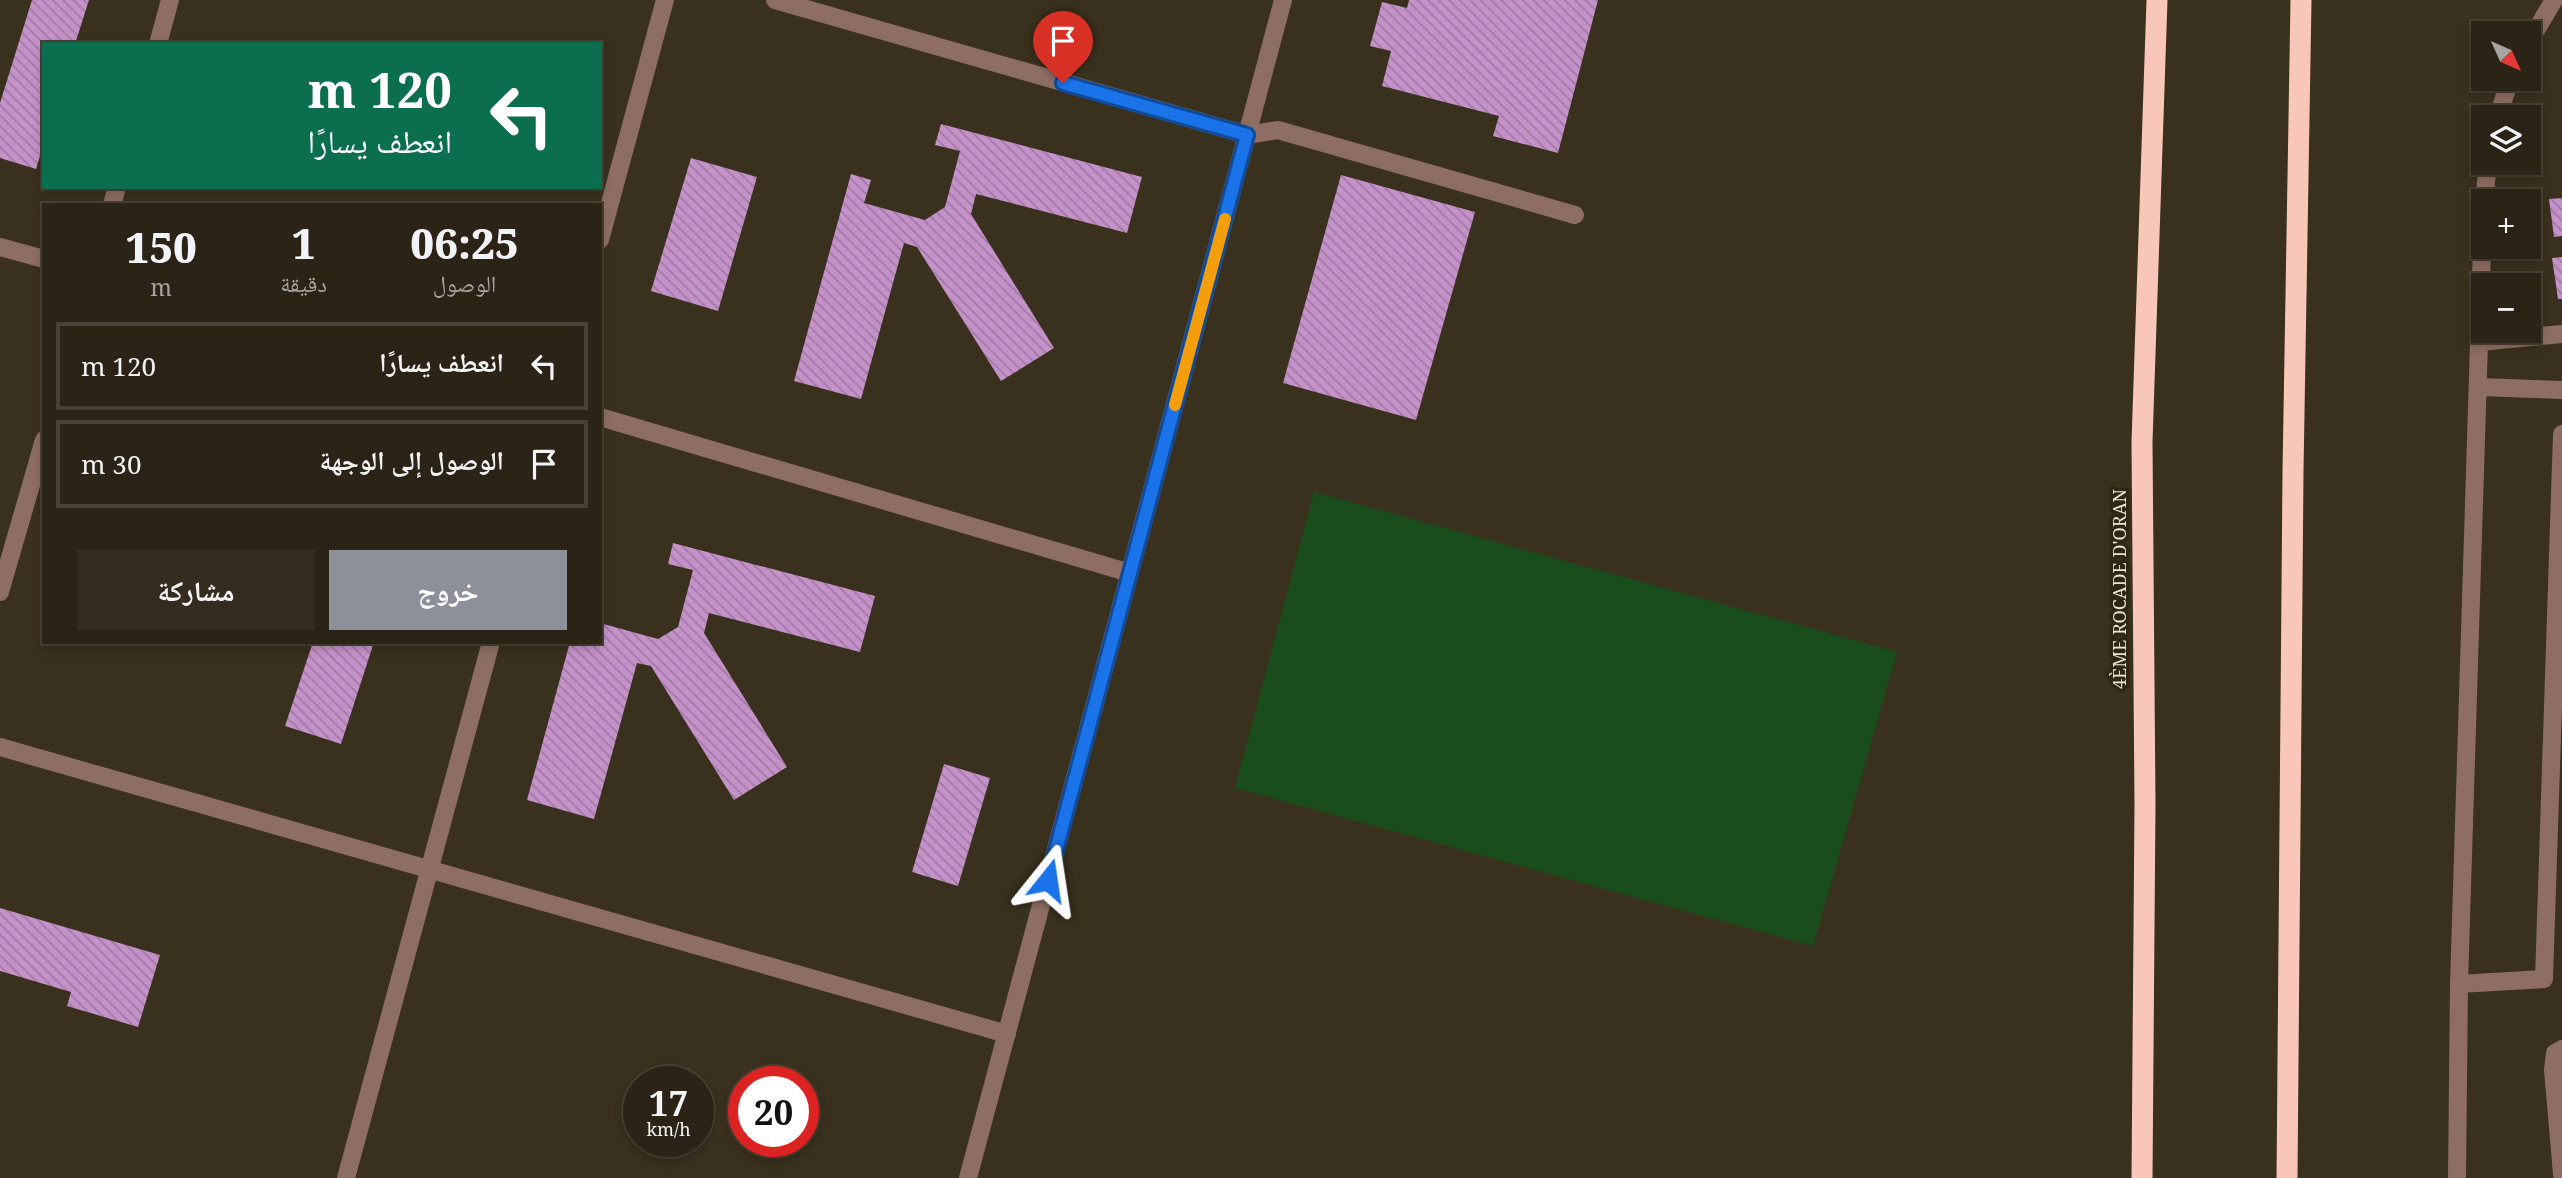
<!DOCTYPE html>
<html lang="ar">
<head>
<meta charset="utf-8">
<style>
  body { margin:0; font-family:"Noto Serif","Noto Naskh Arabic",serif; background:#332c1f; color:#f1f3f6; direction:rtl; height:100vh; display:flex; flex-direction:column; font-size:26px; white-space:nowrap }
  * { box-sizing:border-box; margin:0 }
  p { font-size:23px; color:#a6a4a1 }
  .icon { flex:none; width:38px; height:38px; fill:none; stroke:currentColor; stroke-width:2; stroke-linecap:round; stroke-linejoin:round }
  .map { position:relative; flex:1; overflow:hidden; direction:ltr }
  .details { position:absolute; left:42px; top:203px; width:560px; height:441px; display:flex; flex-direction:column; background:#2b2416; border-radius:0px; box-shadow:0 4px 10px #0003,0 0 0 2px #474135; direction:rtl }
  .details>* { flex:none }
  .top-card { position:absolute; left:42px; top:42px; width:560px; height:147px; border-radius:0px; box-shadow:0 4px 10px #0003,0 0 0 2px #474135; direction:rtl; background:#0b6e4f; color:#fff; overflow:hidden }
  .needle { width:46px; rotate:135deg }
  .tools { position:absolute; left:2471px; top:21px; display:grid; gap:14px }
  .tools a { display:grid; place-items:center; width:70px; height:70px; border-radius:0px; background:#2b2416; box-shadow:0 4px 10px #0003,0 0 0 2px #474135; font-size:35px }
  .speed { position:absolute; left:623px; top:1066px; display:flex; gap:14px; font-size:35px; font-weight:700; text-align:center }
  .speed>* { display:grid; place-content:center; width:91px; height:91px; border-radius:50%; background:#2b2416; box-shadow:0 4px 10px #0003,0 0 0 2px #474135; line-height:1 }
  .speed small { font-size:18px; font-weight:400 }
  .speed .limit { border:10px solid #d22; background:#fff; color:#111 }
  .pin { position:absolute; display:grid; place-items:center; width:60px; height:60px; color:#fff; margin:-72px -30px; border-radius:50% 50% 50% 0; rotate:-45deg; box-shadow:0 0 7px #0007 }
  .pin .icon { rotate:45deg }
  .me { position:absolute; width:77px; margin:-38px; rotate:15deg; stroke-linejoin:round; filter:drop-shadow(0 0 5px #0008) }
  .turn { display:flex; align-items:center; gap:24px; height:147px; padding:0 35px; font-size:32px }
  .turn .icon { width:91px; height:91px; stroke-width:2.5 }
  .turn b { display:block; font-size:49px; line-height:60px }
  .eta { display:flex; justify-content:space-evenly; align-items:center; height:119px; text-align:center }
  .eta b { font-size:42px; font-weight:800; line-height:49px }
  .primary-button { display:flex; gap:14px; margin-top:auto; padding:14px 35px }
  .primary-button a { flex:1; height:80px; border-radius:0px; background:#8c9099; color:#fff; font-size:28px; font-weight:800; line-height:80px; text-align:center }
  .primary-button a+a { background:#332c1f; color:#f1f3f6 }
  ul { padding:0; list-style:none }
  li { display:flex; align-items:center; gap:21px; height:88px; margin:0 14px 10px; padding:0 21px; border:4px solid #474135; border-radius:0px }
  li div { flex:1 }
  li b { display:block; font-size:26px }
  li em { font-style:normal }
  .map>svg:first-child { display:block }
</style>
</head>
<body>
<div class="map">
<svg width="2562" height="1178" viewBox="0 0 2562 1178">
  <defs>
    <pattern id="building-back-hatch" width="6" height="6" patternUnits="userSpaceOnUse" patternTransform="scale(1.75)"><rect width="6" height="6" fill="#c591ca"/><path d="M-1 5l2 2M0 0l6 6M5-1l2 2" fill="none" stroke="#9f7aa1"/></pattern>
  </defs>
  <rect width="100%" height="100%" fill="#39301d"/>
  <polygon fill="#194d1b" points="1314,492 1897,652 1813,946 1235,788"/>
  <g fill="url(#building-back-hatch)">
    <polygon points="32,0 89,0 75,44 44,44 44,143 36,169 0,158 0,103"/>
    <polygon points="1409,0 1598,0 1558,153 1493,136 1499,116 1382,86 1391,51 1370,46 1382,2 1407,8"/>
    <polygon points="941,124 1142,177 1127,233 976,194 971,214 1054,348 1001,381 917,247 904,243 861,399 794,381 851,174 871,180 864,203 925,220 945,207 960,151 935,145"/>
    <polygon points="691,158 757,177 718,311 651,291"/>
    <polygon points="1341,175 1475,212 1416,420 1283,383"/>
    <polygon points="2562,198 2562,236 2554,237 2549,199"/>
    <polygon points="2562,257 2562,299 2558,299 2552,258"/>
    <polygon points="673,543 875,596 860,652 709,613 704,633 787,767 734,800 651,666 637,663 594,819 527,800 570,642 600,642 600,623 658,639 678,627 693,570 668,564"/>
    <polygon points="313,642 374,642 341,744 285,726"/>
    <polygon points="944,764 990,778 958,886 912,872"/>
    <polygon points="0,908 160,955 138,1027 67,1006 71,992 0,971"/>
  </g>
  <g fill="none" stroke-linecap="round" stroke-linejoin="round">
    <g stroke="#8e6d63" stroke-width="18">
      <polyline points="775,0 1247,135 1278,130 1575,215"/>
      <polyline points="2529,42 2554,0"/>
      <polyline points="158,44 170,0"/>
      <polyline points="2498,117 2510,79"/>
      <polyline points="2484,201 2488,163"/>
      <polyline points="112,205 117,187"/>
      <polyline points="600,240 665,0"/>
      <polyline points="0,247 44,259"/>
      <polyline points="2480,342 2562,334"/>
      <polyline points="2479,387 2562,390"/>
      <polyline points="600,417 1130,573"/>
      <polyline points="0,592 44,440"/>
      <polyline points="0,747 1007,1034"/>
      <polyline points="2459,984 2544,979 2562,434"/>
      <polyline points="2562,1049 2555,1053 2553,1070 2562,1174"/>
      <polyline points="346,1178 491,642"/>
      <polyline points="968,1178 1283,0"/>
      <polyline points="2457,1178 2459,984 2483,215"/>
    </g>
    <g stroke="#f8c7b9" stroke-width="21">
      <polyline points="2142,1178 2145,804 2142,442 2157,0"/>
      <polyline points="2287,1178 2293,472 2301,0"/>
    </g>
  </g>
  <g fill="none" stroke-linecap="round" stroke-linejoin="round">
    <g stroke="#114b97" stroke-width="18">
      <polyline id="route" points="1048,880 1247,135 1063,83"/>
    </g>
    <use href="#route" stroke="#1a73e8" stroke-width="12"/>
    <polyline stroke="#f59e0b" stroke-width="12" points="1175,405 1225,219"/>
  </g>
  <g text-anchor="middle" stroke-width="7" stroke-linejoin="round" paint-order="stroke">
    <g font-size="18" fill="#e9e4d8" stroke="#2f2613">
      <text transform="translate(2120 589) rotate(-90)" y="6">4ÈME ROCADE D'ORAN</text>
    </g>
  </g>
</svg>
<div class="tools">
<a><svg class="needle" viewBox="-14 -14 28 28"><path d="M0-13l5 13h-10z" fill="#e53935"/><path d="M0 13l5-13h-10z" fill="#a6a4a1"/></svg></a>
<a><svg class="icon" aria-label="layers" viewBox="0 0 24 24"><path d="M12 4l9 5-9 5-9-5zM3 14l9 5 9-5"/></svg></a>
<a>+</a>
<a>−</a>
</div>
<div class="speed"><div>17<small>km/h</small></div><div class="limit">20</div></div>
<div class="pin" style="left:1063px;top:83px;background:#d93025"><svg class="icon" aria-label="arrive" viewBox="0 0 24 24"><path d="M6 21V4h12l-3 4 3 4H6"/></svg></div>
<svg class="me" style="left:1048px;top:880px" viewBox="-20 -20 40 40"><path d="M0-17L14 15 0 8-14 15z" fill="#1a73e8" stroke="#fff" stroke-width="4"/></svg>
<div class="top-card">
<div class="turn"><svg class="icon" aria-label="left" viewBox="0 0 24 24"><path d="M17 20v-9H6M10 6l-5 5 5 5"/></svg><div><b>120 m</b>انعطف يسارًا</div></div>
</div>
<section class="details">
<div class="eta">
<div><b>06:25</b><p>الوصول</p></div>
<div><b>1</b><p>دقيقة</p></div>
<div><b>150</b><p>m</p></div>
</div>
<ul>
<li><svg class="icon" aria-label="left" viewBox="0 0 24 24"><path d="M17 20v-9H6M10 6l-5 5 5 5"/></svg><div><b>انعطف يسارًا</b></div><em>120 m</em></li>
<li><svg class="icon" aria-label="arrive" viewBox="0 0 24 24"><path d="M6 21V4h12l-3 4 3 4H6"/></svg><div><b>الوصول إلى الوجهة</b></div><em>30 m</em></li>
</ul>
<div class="primary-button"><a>خروج</a><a>مشاركة</a></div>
</section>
</div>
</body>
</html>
